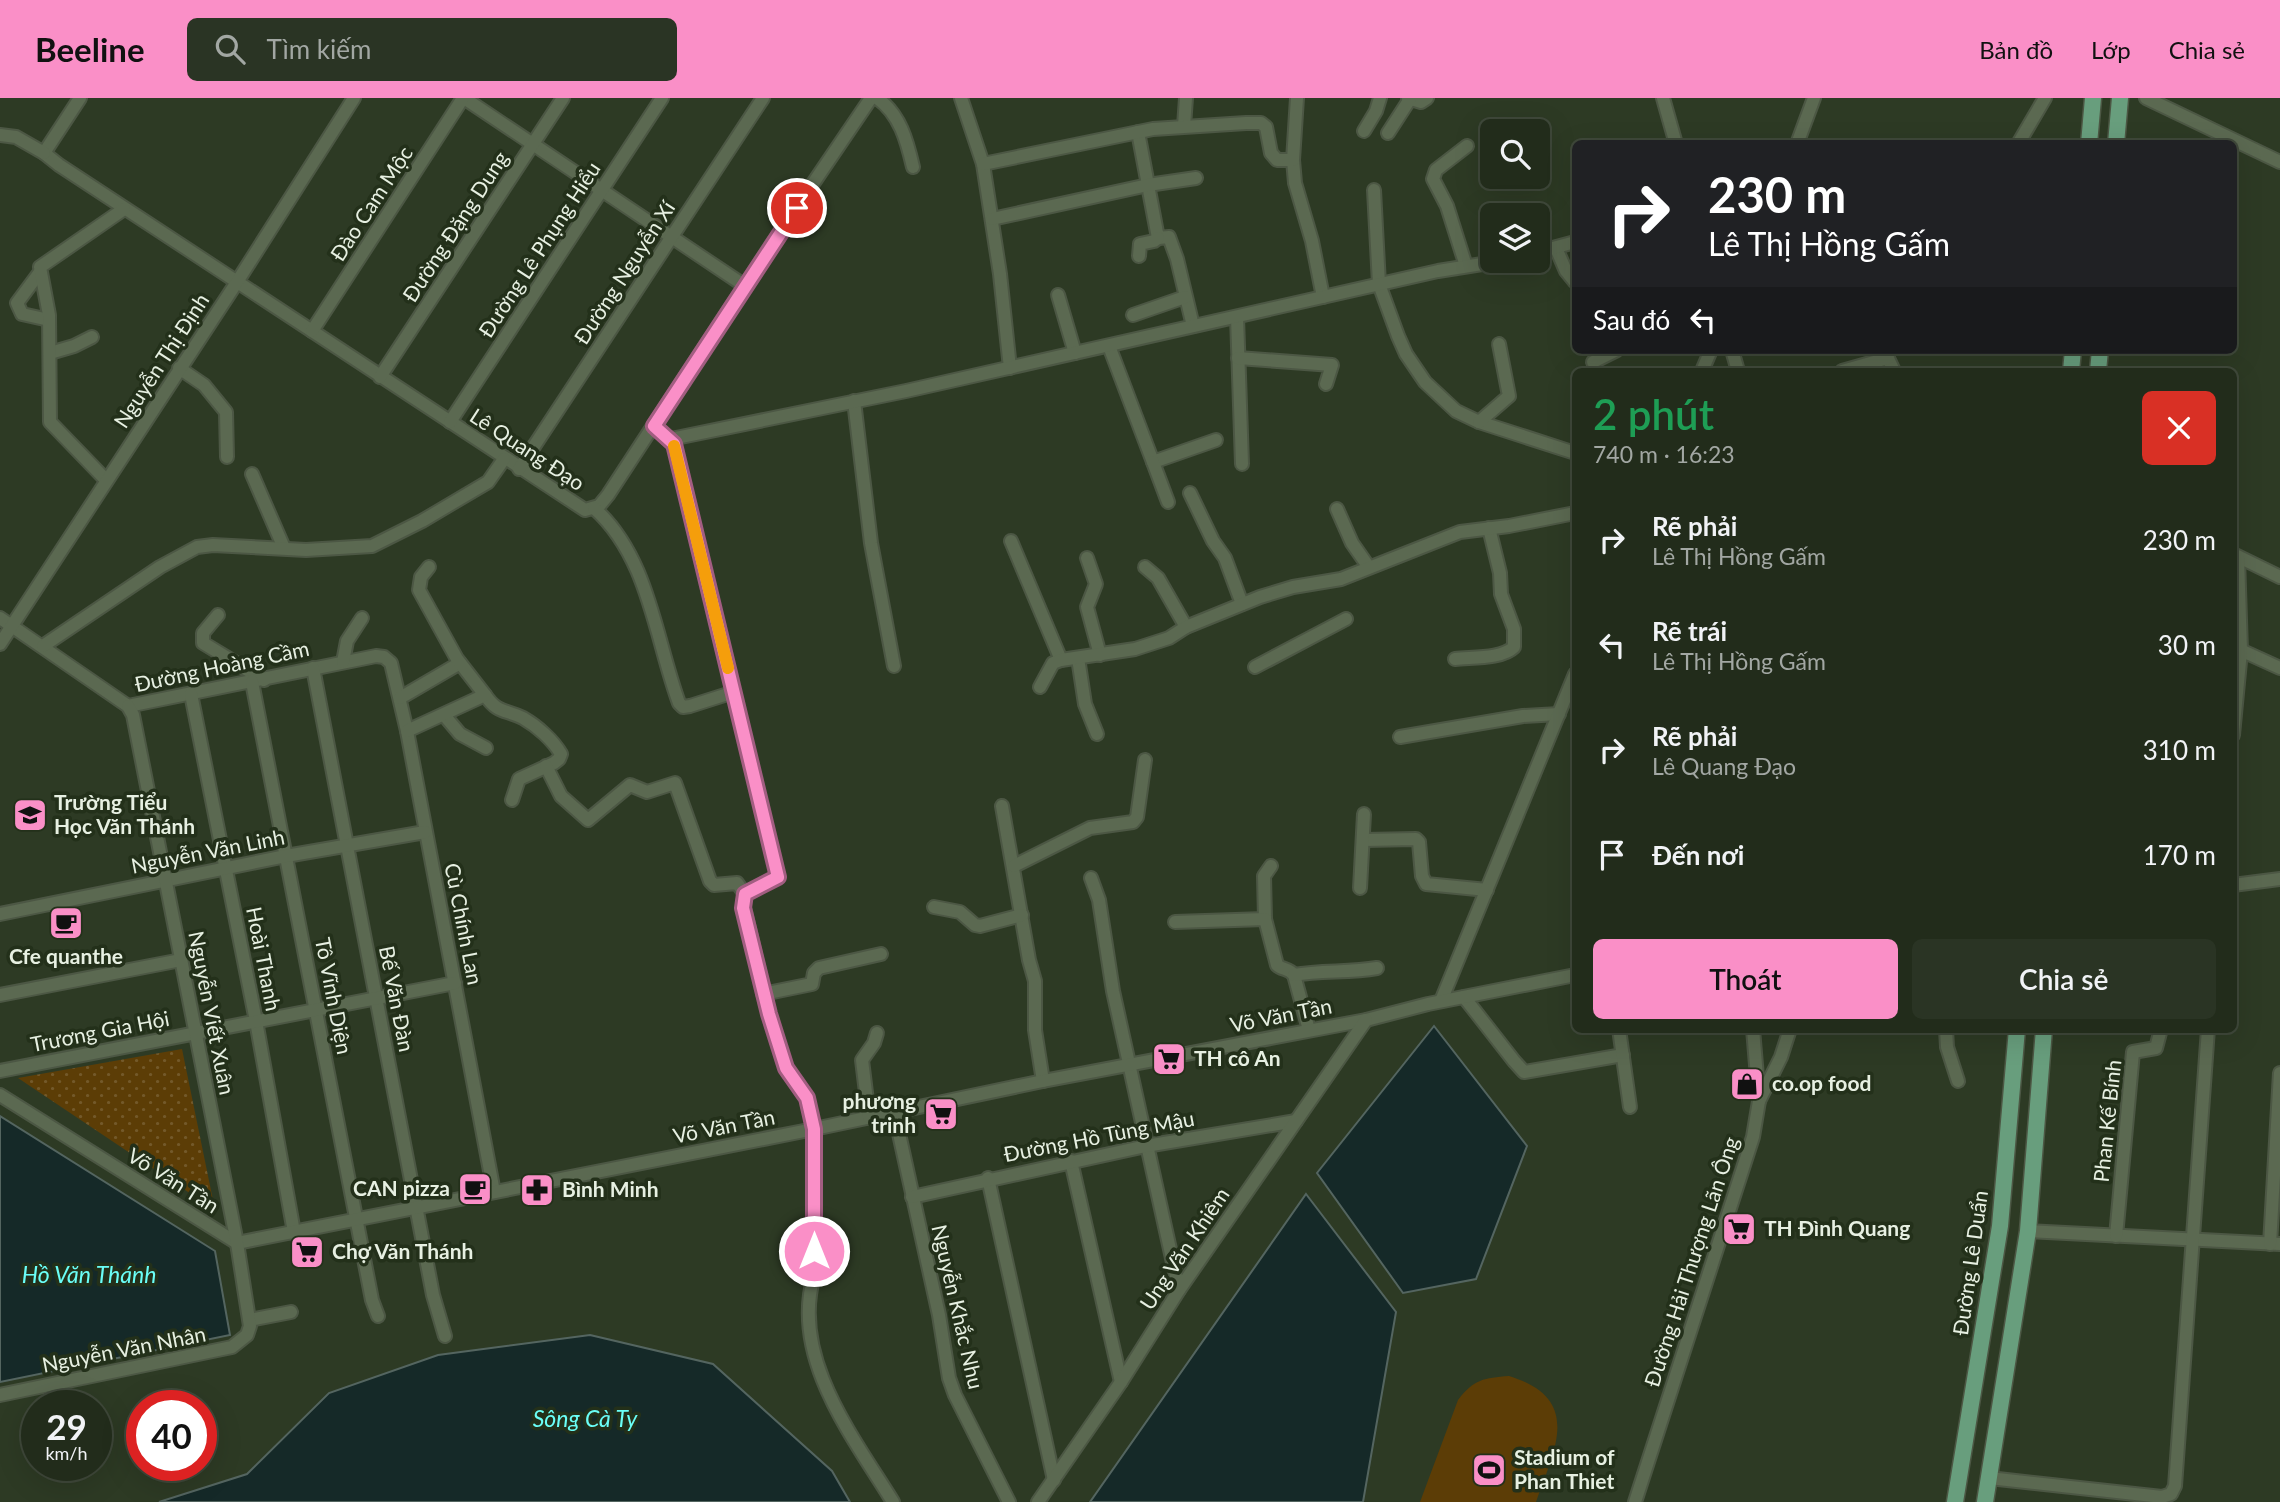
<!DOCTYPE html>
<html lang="vi">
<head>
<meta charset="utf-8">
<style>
  body { margin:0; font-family:Lato,sans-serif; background:#2a3424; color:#f1f3f6; height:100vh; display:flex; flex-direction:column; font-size:26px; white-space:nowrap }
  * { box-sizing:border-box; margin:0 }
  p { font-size:23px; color:#a2a7a3 }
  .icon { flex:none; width:38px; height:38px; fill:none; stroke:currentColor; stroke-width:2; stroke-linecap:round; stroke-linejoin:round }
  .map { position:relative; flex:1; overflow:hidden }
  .panel { position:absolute; left:1572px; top:270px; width:665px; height:665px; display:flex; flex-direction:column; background:#222c1b; border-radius:10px; box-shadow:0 7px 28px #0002,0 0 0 2px #3f483a }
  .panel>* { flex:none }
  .banner { position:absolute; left:1572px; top:42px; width:665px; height:214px; border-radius:10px; box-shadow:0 7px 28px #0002,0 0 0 2px #3f483a; background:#202124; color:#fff; overflow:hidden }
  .controls { position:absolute; left:1480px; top:21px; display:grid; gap:14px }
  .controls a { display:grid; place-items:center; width:70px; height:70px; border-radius:10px; background:#222c1b; box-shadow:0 7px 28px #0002,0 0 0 2px #3f483a; font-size:35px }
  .speed { position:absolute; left:21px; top:1292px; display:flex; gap:14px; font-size:35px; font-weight:700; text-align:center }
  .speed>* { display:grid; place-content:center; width:91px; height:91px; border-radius:50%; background:#222c1b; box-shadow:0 7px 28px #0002,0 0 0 2px #3f483a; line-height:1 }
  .speed small { font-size:18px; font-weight:400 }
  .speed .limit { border:10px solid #d22; background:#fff; color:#111 }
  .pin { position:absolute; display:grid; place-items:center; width:60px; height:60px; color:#fff; margin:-30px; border:4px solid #fff; border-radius:50%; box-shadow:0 2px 7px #0007 }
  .me { position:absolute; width:77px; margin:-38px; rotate:0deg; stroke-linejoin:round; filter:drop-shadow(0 0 5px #0008) }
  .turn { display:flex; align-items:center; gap:24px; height:147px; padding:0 21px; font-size:32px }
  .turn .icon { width:91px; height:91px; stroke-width:2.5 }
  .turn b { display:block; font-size:49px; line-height:60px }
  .then { display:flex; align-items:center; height:66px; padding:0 21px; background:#0003; gap:14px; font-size:26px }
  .round { display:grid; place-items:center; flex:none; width:74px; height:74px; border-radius:10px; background:#2a3424 }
  .summary { display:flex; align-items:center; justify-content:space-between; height:119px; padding:0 21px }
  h1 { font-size:42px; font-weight:600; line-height:52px; color:#1e9e55 }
  .cta { display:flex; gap:14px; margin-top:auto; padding:14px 21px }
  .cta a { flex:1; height:80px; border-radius:10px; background:#fa8fc7; color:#111; font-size:28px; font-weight:600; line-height:80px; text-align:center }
  .cta a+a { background:#2a3424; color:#f1f3f6 }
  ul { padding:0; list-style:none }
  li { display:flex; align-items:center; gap:21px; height:105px; padding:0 21px }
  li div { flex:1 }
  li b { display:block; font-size:26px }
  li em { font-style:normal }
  header { display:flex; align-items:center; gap:42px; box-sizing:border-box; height:98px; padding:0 35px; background:#fa8fc7; color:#111 }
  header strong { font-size:33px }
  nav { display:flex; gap:38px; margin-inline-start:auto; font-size:24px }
  .search { width:490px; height:63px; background:#2a3424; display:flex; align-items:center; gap:18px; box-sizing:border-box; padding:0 24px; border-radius:10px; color:#a2a7a3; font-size:26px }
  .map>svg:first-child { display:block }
</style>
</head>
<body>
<header>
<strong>Beeline</strong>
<div class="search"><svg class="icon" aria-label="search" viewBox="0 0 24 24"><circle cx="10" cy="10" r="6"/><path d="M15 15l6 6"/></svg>Tìm kiếm</div>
<nav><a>Bản đồ</a><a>Lớp</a><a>Chia sẻ</a></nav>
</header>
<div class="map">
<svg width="2280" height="1404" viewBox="0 0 2280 1404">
  <defs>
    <pattern id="grass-dots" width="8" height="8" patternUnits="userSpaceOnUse" patternTransform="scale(1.75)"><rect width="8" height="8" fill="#5c3d06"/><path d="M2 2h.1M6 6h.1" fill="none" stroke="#73592a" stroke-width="1.8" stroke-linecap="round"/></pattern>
  </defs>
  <rect width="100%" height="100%" fill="#2d3a24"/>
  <polygon fill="url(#grass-dots)" points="182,951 215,1112 18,980"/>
  <path fill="#5c3d06" d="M1509 1278C1583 1301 1555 1350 1536 1404H1420L1458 1302C1474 1281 1484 1280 1509 1278Z"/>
  <g fill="#152928" stroke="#546560" stroke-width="2">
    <polygon points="1434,928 1527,1048 1476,1181 1403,1195 1317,1075"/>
    <polygon points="0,1018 215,1153 230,1237 0,1284"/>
    <polygon points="1306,1096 1396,1214 1363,1404 1090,1404"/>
    <polygon points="590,1237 713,1266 832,1373 850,1404 159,1404 247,1376 329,1295 438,1257"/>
  </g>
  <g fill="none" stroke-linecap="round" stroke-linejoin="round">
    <g stroke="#4c5744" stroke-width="16">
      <g id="minor">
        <polyline points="80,0 44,55 59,67 585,412 599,408 608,397 772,146 871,0"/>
        <polyline points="464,0 745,188"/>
        <path d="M877 0C900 16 907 43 913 69"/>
        <polyline points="961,0 983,66 1000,176 1010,270"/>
        <polyline points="1408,0 1421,4 1427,0"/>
        <polyline points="1663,0 1676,46"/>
        <polyline points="2146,0 2280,64"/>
        <polyline points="1184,28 1186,0"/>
        <polyline points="1364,33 1376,13 1380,0"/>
        <polyline points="1138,34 1158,140 1169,139 1177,161 1193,228"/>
        <polyline points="1388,35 1410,1"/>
        <polyline points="0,37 16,39 44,55"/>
        <polyline points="1797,46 1814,0"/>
        <polyline points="2018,46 2045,0"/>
        <polyline points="1293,62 1295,85 1312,143 1323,199"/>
        <polyline points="983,66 1153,31 1246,25 1261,25 1266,29 1271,55 1277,62 1293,62 1297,0"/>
        <polyline points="1374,92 1379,186 1398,238 1406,256 1425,284 1456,313 1479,324 1575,355"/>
        <polyline points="992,121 1148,87 1196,80"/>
        <polyline points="1556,150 1566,173 1575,184"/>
        <polyline points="1538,154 1575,144"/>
        <polyline points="1139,158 1140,146 1154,143 1158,140"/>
        <polyline points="1466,168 1447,108 1433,81 1436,72 1467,48"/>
        <polyline points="40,174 17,205 22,216 49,222"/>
        <polyline points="1058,197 1075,255"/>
        <polyline points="1133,217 1185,199"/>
        <polyline points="1237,219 1242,366"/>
        <polyline points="312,233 463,0"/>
        <polyline points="1109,248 1153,364 1216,342"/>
        <polyline points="1732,252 1738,273"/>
        <polyline points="1884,252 1894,273"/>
        <polyline points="50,255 74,248 92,239"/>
        <polyline points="1238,260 1332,267 1326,286"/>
        <polyline points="1593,264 1617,252"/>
        <polyline points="179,270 204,287 226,314 227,359"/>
        <polyline points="1702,273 1711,252"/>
        <polyline points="1842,273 1888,260"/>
        <polyline points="380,279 563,0"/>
        <polyline points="854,303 871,445 894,568"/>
        <polyline points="450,324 662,0"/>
        <polyline points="1479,324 1509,298 1499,246"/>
        <path d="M654 328 674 346 778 779 745 796 743 805 769 916 786 970 807 1000 814 1031V1178C790 1259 853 1339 893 1404"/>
        <polyline points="671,341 906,293 1438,173 1501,163"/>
        <polyline points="1153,364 1168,404"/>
        <polyline points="519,371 763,0"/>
        <polyline points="252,376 284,450"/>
        <polyline points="106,382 50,324 49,217 40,169 124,111"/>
        <polyline points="1190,395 1213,443 1225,460 1242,506"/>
        <path d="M594 410C649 459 655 540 679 605L683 609 690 608 734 594"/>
        <polyline points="1337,411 1352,445 1368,468"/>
        <polyline points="1011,443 1061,562"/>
        <polyline points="2233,456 2280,479"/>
        <polyline points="1087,460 1096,486 1087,509 1100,557"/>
        <polyline points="1145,469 1158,480 1186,529"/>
        <polyline points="218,517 203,535 203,545 264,582"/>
        <polyline points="0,520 128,608 376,558 384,559 391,565 407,633 494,1094"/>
        <polyline points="0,546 237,184 354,0"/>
        <polyline points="43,548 160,469 197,449 213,447 306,452 372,448 422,423 488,384 504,361"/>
        <polyline points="2236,550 2280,570"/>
        <polyline points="1078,560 1085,606 1097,636"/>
        <path d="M1455 561C1472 559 1502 561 1514 549V531L1501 496 1500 475 1489 430"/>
        <polyline points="343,564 347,543 362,520"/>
        <polyline points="1255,569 1346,521"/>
        <polyline points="313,570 433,1197 445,1238"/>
        <polyline points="252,584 372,1202 378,1218"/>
        <polyline points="1040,589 1053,565 1061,562 1135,551 1169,540 1186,529 1260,499 1293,489 1341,481 1460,434 1509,428 1575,415"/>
        <polyline points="191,596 256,923 294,1134"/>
        <path d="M485 597C498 616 505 611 523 620 537 628 553 642 561 656L559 661 554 665 519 681 512 702"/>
        <polyline points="400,600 460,565"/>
        <polyline points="444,617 460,636 486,650"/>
        <polyline points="407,633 485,597 457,561 419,492 421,479 429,469"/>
        <polyline points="2233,637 2241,553 2238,459"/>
        <polyline points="1400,639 1523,618 1559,616"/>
        <polyline points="546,668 561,698 588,722 630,687 647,694 675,685 710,783 714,787 737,785 745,796"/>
        <polyline points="1002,708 1029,862 1035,883 1035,932 1043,983"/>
        <polyline points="1364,742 1416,741 1419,744 1422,778 1426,786 1487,792"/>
        <polyline points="1014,768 1090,730 1133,724 1137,719 1145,662"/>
        <polyline points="1091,780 1099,802 1113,893 1179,1192"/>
        <polyline points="2233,787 2280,781"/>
        <polyline points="1360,790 1364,716"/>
        <polyline points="934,809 960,814 975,827 980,828 1022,817"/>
        <polyline points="0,816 286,758 425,734"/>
        <polyline points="1265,821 1264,778 1271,768"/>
        <path d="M1175 824 1265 821 1277 867C1282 872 1289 870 1294 877L1309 932"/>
        <path d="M1294 877C1322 872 1349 875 1377 870"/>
        <polyline points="763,896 812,886 814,875 819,870 881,856"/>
        <polyline points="0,897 181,862"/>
        <polyline points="1464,899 1514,963 1524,974 1623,957"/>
        <polyline points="1441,903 1575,576"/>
        <polyline points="1619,931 1630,1009"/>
        <polyline points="1946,931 1947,949 1958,983"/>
        <polyline points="0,973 455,885"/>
        <polyline points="0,997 237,1145 814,1031 1043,983 1366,922 1428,906 1575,877"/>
        <polyline points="1759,1003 1781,959 1790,931"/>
        <polyline points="894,1013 939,1217 949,1280 955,1297 1009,1404"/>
        <polyline points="869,1019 862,962 874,945 877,935"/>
        <polyline points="1071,1063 1121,1284"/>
        <polyline points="988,1080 1054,1382"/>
        <polyline points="912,1099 1146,1048 1296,1023"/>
        <polyline points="2028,1133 2280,1146"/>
        <polyline points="2116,1138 2133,954 2156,950 2161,931"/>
        <polyline points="2270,1146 2280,975"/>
        <polyline points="250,1222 291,1214"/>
        <polyline points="0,1297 232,1249 247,1237 250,1228 237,1145 133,617 128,608"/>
        <polyline points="1989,1380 2162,1399 2171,1396 2175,1388 2208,931"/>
        <polyline points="1038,1404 1121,1284 1179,1192 1366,922"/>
        <polyline points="1635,1404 1753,1039 1759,1003 1753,931"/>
      </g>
    </g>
    <g stroke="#4c5744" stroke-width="19">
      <g id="major">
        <polyline points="2089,46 2093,0"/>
        <polyline points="2116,46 2120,0"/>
        <polyline points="2071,273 2073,252"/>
        <polyline points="2098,273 2100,252"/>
        <polyline points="1955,1404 2000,1128 2017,931"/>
        <polyline points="1985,1404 2028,1133 2044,931"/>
      </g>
    </g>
    <use href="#minor" stroke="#5b6951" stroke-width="12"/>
    <use href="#major" stroke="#689e7d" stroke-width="16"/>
  </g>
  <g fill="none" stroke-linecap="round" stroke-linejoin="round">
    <g stroke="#a25d81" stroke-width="18">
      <polyline id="route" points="797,110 654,328 674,346 778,779 745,796 743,810 769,916 786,970 807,1000 814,1031 814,1153"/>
    </g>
    <use href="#route" stroke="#fa8fc7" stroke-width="12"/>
    <polyline stroke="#f59e0b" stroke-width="12" points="674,348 728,570"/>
  </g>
  <defs>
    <g id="school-square" transform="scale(1.75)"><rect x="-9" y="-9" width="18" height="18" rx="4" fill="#fa8fc7" stroke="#23301a"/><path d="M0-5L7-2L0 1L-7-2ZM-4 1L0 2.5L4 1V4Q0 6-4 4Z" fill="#111"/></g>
    <g id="cafe-square" transform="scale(1.75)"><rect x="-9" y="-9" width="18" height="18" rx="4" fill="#fa8fc7" stroke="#23301a"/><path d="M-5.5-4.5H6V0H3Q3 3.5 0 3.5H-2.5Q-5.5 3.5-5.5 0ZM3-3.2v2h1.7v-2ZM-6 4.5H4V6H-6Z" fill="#111"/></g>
    <g id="supermarket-square" transform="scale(1.75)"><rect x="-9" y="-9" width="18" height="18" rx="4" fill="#fa8fc7" stroke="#23301a"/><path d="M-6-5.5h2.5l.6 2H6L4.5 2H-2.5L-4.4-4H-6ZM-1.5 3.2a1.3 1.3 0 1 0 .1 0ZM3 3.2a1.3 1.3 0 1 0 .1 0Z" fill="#111"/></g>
    <g id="shop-square" transform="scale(1.75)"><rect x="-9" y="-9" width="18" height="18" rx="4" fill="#fa8fc7" stroke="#23301a"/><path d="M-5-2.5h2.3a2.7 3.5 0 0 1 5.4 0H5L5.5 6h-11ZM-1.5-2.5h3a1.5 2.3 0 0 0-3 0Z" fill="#111"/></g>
    <g id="pharmacy-square" transform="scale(1.75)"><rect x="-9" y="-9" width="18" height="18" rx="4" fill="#fa8fc7" stroke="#23301a"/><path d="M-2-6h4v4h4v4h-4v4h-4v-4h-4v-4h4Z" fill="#111"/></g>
    <g id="stadium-square" transform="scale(1.75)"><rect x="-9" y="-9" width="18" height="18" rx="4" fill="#fa8fc7" stroke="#23301a"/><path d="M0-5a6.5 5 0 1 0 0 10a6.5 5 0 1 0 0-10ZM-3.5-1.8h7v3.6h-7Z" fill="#111"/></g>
  </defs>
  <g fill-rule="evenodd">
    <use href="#school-square" x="30" y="717"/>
    <use href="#cafe-square" x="66" y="825"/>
    <use href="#supermarket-square" x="1169" y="961"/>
    <use href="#shop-square" x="1747" y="986"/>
    <use href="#supermarket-square" x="941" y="1016"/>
    <use href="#cafe-square" x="475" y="1091"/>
    <use href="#pharmacy-square" x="537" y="1092"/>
    <use href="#supermarket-square" x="1739" y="1131"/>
    <use href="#supermarket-square" x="307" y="1154"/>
    <use href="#stadium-square" x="1489" y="1372"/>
  </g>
  <g text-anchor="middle" stroke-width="7" stroke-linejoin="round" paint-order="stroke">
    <g font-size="21" fill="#e7f0e2" stroke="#23301a">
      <text transform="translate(372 106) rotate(-57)" y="7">Đào Cam Mộc</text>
      <text transform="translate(456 129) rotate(-57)" y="7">Đường Đặng Dung</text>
      <text transform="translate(540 152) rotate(-57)" y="7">Đường Lê Phụng Hiểu</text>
      <text transform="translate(625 175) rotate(-57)" y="7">Đường Nguyễn Xí</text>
      <text transform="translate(162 263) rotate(-57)" y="7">Nguyễn Thị Định</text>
      <text transform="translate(527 352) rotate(33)" y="7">Lê Quang Đạo</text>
      <text transform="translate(222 569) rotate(-12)" y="7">Đường Hoàng Cầm</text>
      <text transform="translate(208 754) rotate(-11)" y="7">Nguyễn Văn Linh</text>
      <text transform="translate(463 826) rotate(79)" y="7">Cù Chính Lan</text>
      <text transform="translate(263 861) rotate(79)" y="7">Hoài Thanh</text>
      <text transform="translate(333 898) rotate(79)" y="7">Tô Vĩnh Diện</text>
      <text transform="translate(396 901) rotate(79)" y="7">Bế Văn Đàn</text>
      <text transform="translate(211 915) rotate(79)" y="7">Nguyễn Viết Xuân</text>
      <text transform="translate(1281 918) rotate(-11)" y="7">Võ Văn Tần</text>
      <text transform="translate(100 934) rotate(-11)" y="7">Trương Gia Hội</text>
      <text transform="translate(2108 1023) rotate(-84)" y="7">Phan Kế Bính</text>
      <text transform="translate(724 1029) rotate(-11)" y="7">Võ Văn Tần</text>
      <text transform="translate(1099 1039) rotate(-11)" y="7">Đường Hồ Tùng Mậu</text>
      <text transform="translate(173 1083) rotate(32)" y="7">Võ Văn Tần</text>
      <text transform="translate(1185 1151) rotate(-56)" y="7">Ung Văn Khiêm</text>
      <text transform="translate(1692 1164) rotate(-72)" y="7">Đường Hải Thượng Lãn Ông</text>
      <text transform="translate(1971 1165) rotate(-82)" y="7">Đường Lê Duẩn</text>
      <text transform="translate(957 1209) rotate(77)" y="7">Nguyễn Khắc Nhu</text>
      <text transform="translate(124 1252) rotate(-11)" y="7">Nguyễn Văn Nhân</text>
    </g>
    <g font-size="21" font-weight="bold" fill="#e7f0e2" stroke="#23301a" text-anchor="start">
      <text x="54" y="712">Trường Tiểu<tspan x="54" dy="24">Học Văn Thánh</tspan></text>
      <text x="66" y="866" text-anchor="middle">Cfe quanthe</text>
      <text x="1194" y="968">TH cô An</text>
      <text x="1772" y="993">co.op food</text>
      <text x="916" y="1011" text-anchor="end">phương<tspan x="916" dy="24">trinh</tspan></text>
      <text x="450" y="1098" text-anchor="end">CAN pizza</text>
      <text x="562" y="1099">Bình Minh</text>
      <text x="1764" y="1138">TH Đình Quang</text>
      <text x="332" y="1161">Chợ Văn Thánh</text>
      <text x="1514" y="1367">Stadium of<tspan x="1514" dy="24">Phan Thiet</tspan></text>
    </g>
    <g font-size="23" font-style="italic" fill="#6afef7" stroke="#23301a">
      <text x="89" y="1185">Hồ Văn Thánh</text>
      <text x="585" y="1329">Sông Cà Ty</text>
    </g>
  </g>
</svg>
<div class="controls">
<a><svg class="icon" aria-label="search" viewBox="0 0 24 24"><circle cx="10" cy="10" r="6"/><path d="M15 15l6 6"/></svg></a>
<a><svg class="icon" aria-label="layers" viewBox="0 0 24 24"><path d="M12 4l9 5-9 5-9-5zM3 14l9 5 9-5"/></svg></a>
</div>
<div class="speed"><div>29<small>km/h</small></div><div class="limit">40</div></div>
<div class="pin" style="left:797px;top:110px;background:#d93025"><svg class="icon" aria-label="arrive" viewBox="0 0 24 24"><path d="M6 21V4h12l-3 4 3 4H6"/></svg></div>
<svg class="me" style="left:814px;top:1153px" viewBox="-20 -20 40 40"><circle r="17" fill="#fa8fc7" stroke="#fff" stroke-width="3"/><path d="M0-11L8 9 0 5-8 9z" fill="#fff"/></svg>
<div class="banner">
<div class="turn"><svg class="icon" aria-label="right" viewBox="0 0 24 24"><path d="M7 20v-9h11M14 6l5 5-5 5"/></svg><div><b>230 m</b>Lê Thị Hồng Gấm</div></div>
<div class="then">Sau đó<svg class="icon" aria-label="left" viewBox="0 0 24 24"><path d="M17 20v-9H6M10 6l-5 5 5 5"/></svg></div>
</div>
<section class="panel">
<div class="summary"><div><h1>2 phút</h1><p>740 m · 16:23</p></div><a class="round" style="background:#d93025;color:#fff"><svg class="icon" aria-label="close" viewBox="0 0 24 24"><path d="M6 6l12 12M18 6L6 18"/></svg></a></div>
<ul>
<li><svg class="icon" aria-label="right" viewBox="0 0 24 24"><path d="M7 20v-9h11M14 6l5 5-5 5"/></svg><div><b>Rẽ phải</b><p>Lê Thị Hồng Gấm</p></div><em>230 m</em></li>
<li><svg class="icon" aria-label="left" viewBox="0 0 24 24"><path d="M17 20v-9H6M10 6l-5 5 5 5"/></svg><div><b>Rẽ trái</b><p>Lê Thị Hồng Gấm</p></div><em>30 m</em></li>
<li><svg class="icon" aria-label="right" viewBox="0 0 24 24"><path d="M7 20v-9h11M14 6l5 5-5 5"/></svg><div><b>Rẽ phải</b><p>Lê Quang Đạo</p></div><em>310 m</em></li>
<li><svg class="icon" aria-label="arrive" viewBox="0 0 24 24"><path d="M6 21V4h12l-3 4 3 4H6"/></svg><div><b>Đến nơi</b></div><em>170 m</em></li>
</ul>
<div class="cta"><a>Thoát</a><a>Chia sẻ</a></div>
</section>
</div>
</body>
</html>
